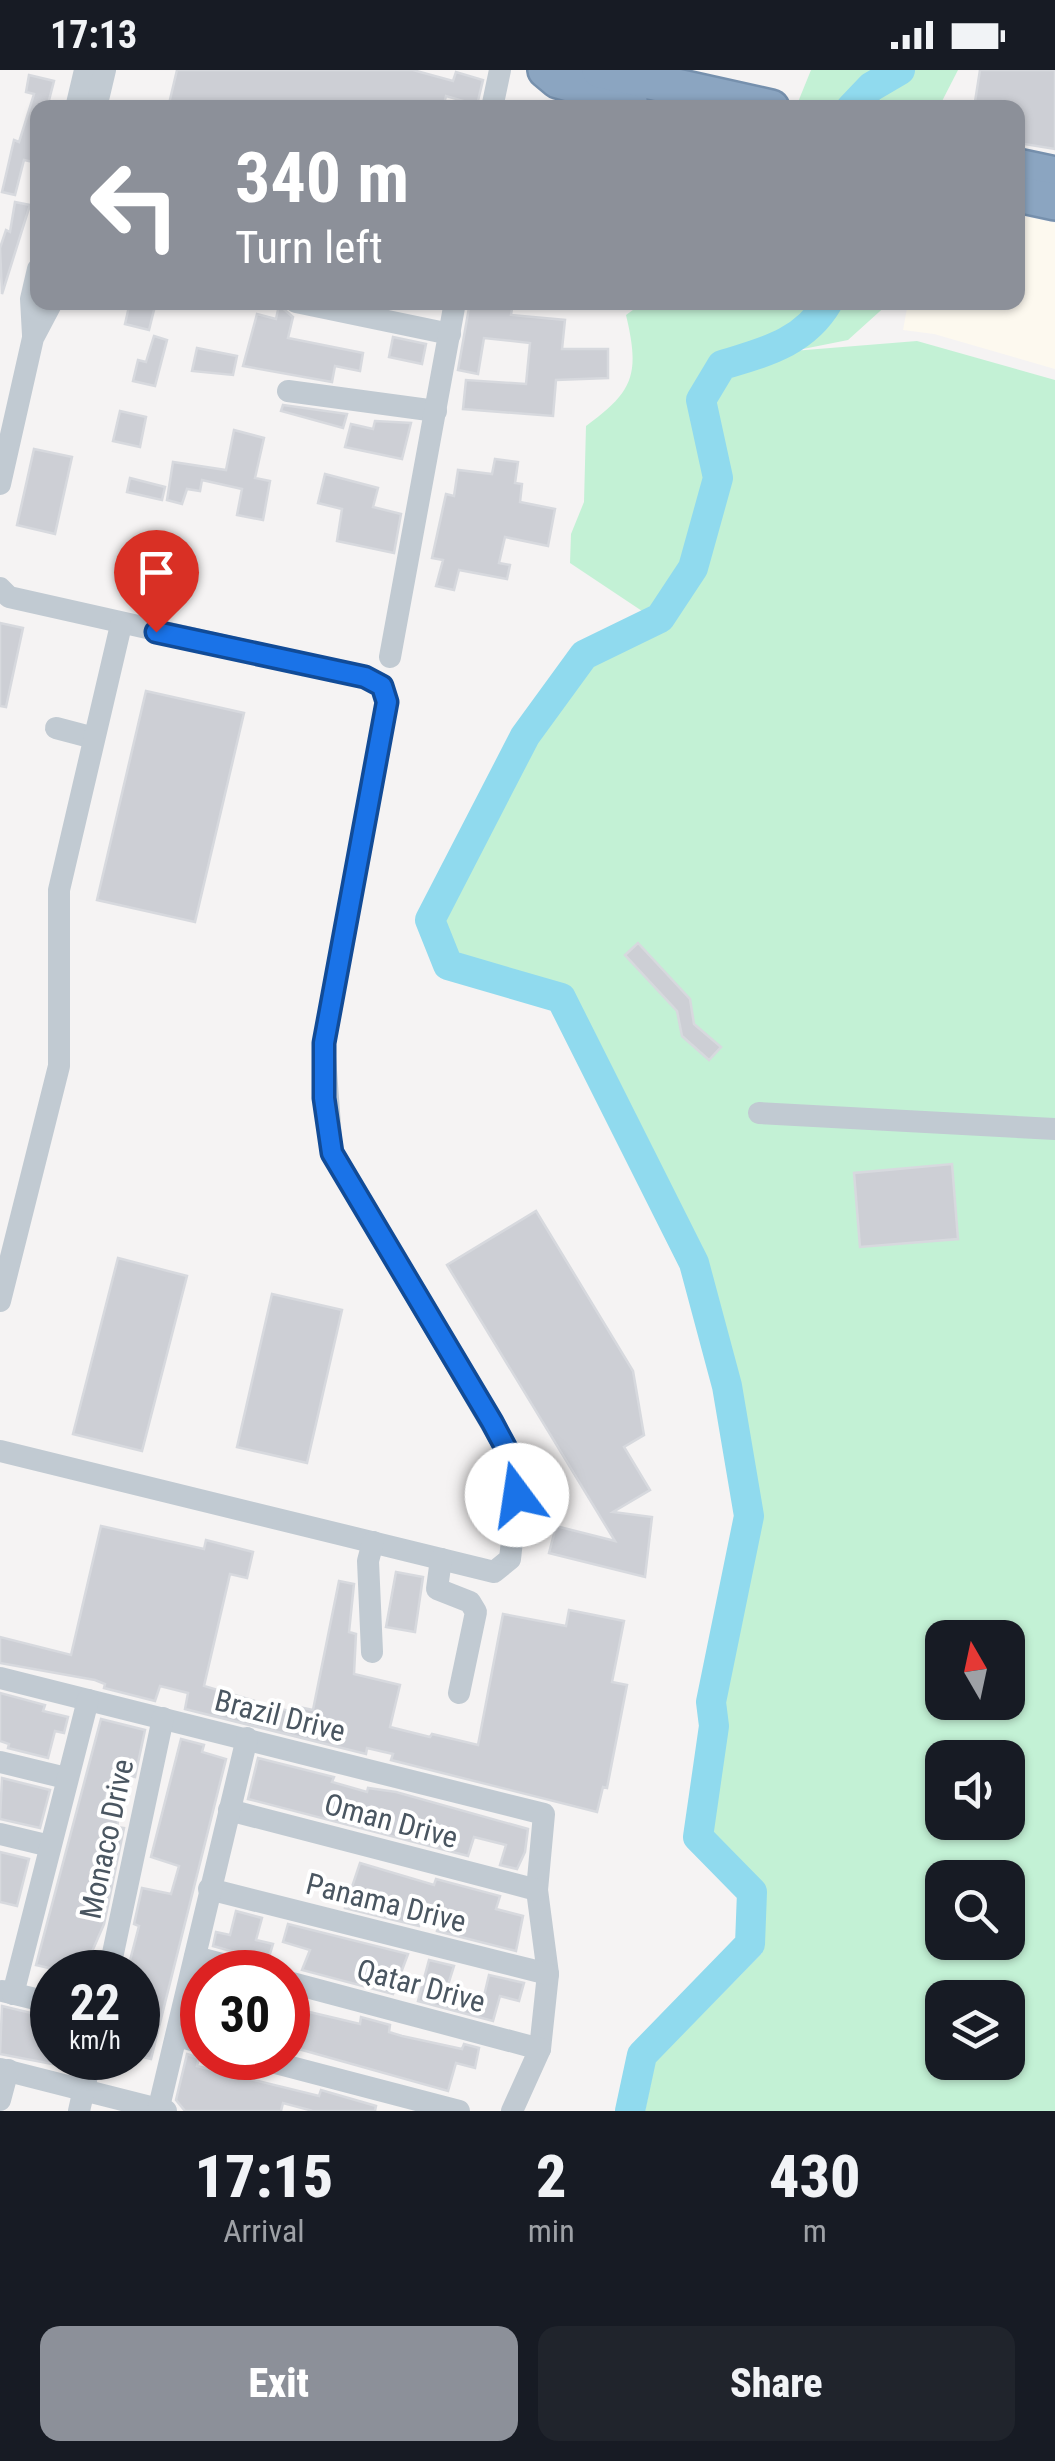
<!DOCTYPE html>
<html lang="en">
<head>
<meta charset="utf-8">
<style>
  body { margin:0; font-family:"Roboto Condensed",sans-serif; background:#20242c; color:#f1f3f6; height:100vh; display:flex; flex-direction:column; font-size:38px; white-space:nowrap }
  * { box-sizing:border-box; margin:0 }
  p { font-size:32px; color:#9ea1a6 }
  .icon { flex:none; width:55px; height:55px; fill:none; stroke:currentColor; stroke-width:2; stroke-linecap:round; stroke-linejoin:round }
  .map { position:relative; height:2041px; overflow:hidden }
  .sheet { display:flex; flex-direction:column; background:#171b24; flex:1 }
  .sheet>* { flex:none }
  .top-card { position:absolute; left:30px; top:30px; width:995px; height:210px; border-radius:20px; box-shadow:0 2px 8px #0004; background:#8c9099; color:#fff; overflow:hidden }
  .needle { width:65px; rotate:351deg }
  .tools { position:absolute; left:925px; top:1550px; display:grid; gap:20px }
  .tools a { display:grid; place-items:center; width:100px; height:100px; border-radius:20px; background:#171b24; box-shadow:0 2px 8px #0004; font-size:50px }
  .speed { position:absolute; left:30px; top:1880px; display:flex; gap:20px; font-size:50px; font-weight:700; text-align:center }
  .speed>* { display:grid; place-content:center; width:130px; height:130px; border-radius:50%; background:#171b24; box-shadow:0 2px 8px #0004; line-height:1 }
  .speed small { font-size:25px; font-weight:400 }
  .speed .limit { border:15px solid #d22; background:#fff; color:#111 }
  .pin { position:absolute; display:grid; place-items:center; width:85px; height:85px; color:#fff; margin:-102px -42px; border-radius:50% 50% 50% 0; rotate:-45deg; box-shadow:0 0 10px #0007 }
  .pin .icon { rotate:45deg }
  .me { position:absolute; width:110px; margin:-55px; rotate:346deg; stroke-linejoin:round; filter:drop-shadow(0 0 8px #0008) }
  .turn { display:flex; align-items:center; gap:35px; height:210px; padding:0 40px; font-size:45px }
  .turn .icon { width:130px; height:130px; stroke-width:2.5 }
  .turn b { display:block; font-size:70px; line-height:85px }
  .eta { display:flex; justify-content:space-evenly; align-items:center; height:170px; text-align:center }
  .eta b { font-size:60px; font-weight:800; line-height:70px }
  .cta { display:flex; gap:20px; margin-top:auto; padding:20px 40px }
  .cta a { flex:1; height:115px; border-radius:20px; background:#8c9099; color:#fff; font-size:40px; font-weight:800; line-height:115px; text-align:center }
  .cta a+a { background:#20242c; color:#f1f3f6 }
  .status { display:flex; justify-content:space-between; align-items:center; height:70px; padding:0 50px; background:#171b24; direction:ltr }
  .status svg { height:28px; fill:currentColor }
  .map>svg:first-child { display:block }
</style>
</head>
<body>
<div class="status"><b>17:13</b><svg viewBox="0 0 49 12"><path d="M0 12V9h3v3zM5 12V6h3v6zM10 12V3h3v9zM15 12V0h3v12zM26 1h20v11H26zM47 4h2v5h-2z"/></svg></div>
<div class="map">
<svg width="1055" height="2041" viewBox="0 0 1055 2041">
  <rect width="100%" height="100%" fill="#f5f3f3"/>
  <polygon fill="#fdf9ef" points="1018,145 1055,153 1055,299 934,264 903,260 908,233 1018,232"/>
  <g fill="#c3f1d5" fill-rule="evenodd">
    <polygon points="811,0 958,0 939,37 796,37"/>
    <path d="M644 232 889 233 848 270 793 281 917 271 1055 310V2041H645L655 1992 762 1883 760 1817 705 1763 740 1509 757 1441 729 1297 701 1193 565 921 455 890 437 852 532 667 590 591 663 555 570 493 571 464 584 432 586 356C634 321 640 304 626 245ZM942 1568H1008V1632H942ZM942 1688H1008V1752H942ZM942 1808H1008V1872H942ZM942 1928H1008V1992H942Z"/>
  </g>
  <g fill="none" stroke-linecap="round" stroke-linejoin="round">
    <g stroke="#90daee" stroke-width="30">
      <polyline points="851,38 871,17 900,0"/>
      <path d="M630 2041 642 1985 750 1874 752 1822 698 1767 714 1656 711 1632 749 1446 727 1316 694 1193 561 928 448 895 430 850 525 666 584 585 660 548 693 498 718 408 701 330 722 295C765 282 804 273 828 232"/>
    </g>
  </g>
  <g fill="#cdcfd5" stroke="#d7d9de" stroke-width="2.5">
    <polygon points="177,0 413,0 453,11 456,2 483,10 477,35 446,26 443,38 168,38"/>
    <polygon points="980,0 1055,0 1055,79 1018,73 1018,38 974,38"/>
    <polygon points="29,5 54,11 47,38 38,38 38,93 24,90 15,125 2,122 14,70 19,72 34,24 26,22"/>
    <polygon points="15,132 30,135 2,224 0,178 6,160 10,162"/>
    <polygon points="130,232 156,232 149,260 125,254"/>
    <polygon points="470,232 513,232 511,245 565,250 562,279 608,279 608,308 556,310 553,346 463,339 466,310 526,314 530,273 484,268 478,304 458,300"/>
    <polygon points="279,235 293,247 288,268 363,283 360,301 335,296 332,312 243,296 257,244 276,249"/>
    <polygon points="154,266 167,270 155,316 133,311 138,290 146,292"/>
    <polygon points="393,267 426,274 422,294 389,287"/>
    <polygon points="197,278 237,286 233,305 192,301"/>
    <polygon points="283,335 347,344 343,358 281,341"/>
    <polygon points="120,341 146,347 140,377 113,371"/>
    <polygon points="375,351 411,353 402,389 345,377 351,354 373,359"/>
    <polygon points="234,360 264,368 255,408 270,411 263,450 237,445 242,419 202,410 200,421 187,419 182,434 167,430 173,392 226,400"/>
    <polygon points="34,379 72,387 55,464 17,455"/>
    <polygon points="495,389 518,392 515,413 522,414 520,432 555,439 548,476 505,467 499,493 510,495 507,509 459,500 454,520 436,516 443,490 432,488 446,424 454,426 458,400 492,404"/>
    <polygon points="325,404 378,418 373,437 401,444 394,483 337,471 342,439 318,433"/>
    <polygon points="130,408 165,417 162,430 127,422"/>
    <polygon points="0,553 23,558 6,637 0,636"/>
    <polygon points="146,621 244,643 195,852 97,830"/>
    <polygon points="638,873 690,929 694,954 721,977 709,990 682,966 677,941 625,885"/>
    <polygon points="952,1094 958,1169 860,1177 854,1103"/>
    <polygon points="536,1141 633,1301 644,1365 624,1377 650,1420 613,1442 652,1447 645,1507 549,1483 556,1456 615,1471 447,1195"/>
    <polygon points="118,1188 187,1206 142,1381 73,1364"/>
    <polygon points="272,1224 342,1240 307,1393 237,1377"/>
    <polygon points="101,1456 204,1479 206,1470 253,1482 247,1508 230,1504 204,1616 292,1642 294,1636 313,1640 339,1511 354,1514 349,1562 356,1564 354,1604 400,1615 390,1657 430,1667 432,1664 478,1675 503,1544 566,1556 569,1540 624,1551 612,1612 627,1615 607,1718 603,1717 597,1742 391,1690 393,1684 367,1678 366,1684 185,1639 188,1623 160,1616 155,1631 104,1618 105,1614 95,1610 0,1593 0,1567 71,1585"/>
    <polygon points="396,1502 423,1507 415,1562 386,1557"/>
    <polygon points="0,1623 45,1635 43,1641 68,1647 64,1663 55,1661 48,1688 8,1678 9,1674 0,1671"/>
    <polygon points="101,1649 145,1660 135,1707 131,1706 128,1719 109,1715 102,1742 119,1746 117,1757 124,1758 104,1854 91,1884 97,1886 94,1902 66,1902 36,1895"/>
    <polygon points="181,1669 204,1675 202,1682 226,1689 151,1989 138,1986 138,1902 127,1902 139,1856 134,1854 142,1818 171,1824 179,1796 151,1787"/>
    <polygon points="258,1688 334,1707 332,1712 367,1722 368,1718 396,1722 528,1759 525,1782 517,1799 500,1795 506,1775 474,1767 468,1786 248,1729"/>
    <polygon points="2,1708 50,1720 40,1758 0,1749"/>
    <polygon points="0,1782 29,1789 17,1836 0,1832"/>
    <polygon points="360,1793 434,1815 436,1809 500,1826 496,1839 523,1846 516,1881 437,1861 440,1848 424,1842 419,1856 345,1838 347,1830 339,1828 343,1815 352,1817"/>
    <polygon points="236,1841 262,1848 256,1870 273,1874 266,1897 256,1888 213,1876 216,1862 230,1865"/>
    <polygon points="288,1854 408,1884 393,1924 302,1900 310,1880 283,1872"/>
    <polygon points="429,1890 454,1896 447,1918 484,1926 489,1905 524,1913 519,1931 500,1926 493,1951 418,1931"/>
    <polygon points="290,1928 304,1932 301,1940 360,1954 361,1947 390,1955 389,1962 402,1966 462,1979 464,1974 479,1978 475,1998 456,1993 448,2021 288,1976"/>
    <polygon points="2,1936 52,1948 52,1994 0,1984"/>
    <polygon points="187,1984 199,1988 197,1996 319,2026 321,2020 376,2036 375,2041 313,2041 283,2033 281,2041 185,2041 176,2030"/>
  </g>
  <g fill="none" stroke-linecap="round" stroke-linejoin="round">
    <g stroke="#7690ad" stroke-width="40">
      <g id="highway">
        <polyline points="546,0 558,10 629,30"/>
        <polyline points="600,0 771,38"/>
        <polyline points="1018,97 1055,105"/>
        <polyline points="1018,124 1055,132"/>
      </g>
    </g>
    <g stroke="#c1cad2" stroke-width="22">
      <polyline points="76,38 85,0"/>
      <polyline points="96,38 105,0"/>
      <polyline points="492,38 500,0"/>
      <polyline points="296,232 450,264"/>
      <polyline points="33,265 31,229 38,199"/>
      <polyline points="288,321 436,341"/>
      <polyline points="0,414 33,268 52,232"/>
      <polyline points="0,518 9,527 365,607 382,617 387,632 324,973 332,1083 515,1395 517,1425 510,1489 494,1502 0,1381"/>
      <polyline points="390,587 455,232"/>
      <polyline points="56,658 94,668"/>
      <polyline points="759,1043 1055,1059"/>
      <polyline points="0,1231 59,996 59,820 121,555"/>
      <polyline points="441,1489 437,1519 470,1532 476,1542 459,1623"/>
      <polyline points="372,1582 368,1491 373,1472"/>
      <polyline points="0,1608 544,1744 537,1820 548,1904 540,1979 512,2041"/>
      <polyline points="0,1692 66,1708"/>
      <polyline points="229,1740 537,1820"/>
      <polyline points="0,1764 50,1776"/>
      <polyline points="209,1819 548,1904"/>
      <polyline points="195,1887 252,1902"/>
      <polyline points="109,1902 163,1648"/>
      <polyline points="288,1912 540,1979"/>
      <polyline points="2,1921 52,1933"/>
      <polyline points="13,1924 88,1630"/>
      <polyline points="177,1966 202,1973"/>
      <polyline points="256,1988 459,2041"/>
      <polyline points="0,1999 166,2041"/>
      <polyline points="0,2030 8,2000"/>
      <polyline points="79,2041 91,1988"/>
      <polyline points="158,2041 247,1668"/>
    </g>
    <use href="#highway" stroke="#8ba5c1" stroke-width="35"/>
  </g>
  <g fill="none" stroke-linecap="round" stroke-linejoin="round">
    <g stroke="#114b97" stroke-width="25">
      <polyline id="route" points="156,562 365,607 382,616 387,632 324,973 324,1028 332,1083 492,1352 515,1395 517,1425"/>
    </g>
    <use href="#route" stroke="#1a73e8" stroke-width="18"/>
  </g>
  <g text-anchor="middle" stroke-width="8" stroke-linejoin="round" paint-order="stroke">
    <g font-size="30" fill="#4a5661" stroke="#fff">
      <text transform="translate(280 1646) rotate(14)" y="10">Brazil Drive</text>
      <text transform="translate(391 1751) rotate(15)" y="10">Oman Drive</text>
      <text transform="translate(107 1769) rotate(-78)" y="10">Monaco Drive</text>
      <text transform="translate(386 1833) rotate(14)" y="10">Panama Drive</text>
      <text transform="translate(421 1916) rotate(15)" y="10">Qatar Drive</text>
    </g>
  </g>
</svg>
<div class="tools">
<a><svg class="needle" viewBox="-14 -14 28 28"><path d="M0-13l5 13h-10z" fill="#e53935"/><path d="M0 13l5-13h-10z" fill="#9ea1a6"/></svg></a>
<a><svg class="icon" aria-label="sound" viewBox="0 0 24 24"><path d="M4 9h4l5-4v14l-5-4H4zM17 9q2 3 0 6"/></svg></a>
<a><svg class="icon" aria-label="search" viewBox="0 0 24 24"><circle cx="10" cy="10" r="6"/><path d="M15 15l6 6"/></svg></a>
<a><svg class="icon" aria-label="layers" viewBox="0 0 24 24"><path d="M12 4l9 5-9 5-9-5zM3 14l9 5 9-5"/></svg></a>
</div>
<div class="speed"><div>22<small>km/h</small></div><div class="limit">30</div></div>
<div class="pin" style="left:156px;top:562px;background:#d93025"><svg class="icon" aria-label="arrive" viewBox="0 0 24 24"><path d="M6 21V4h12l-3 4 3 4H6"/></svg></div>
<svg class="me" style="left:517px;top:1425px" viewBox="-20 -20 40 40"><circle r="19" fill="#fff"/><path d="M0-13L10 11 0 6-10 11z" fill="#1a73e8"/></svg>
<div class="top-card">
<div class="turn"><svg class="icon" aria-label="left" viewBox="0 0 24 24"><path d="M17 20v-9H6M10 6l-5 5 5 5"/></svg><div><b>340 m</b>Turn left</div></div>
</div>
</div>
<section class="sheet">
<div class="eta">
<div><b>17:15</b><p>Arrival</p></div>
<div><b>2</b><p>min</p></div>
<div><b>430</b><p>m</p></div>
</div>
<div class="cta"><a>Exit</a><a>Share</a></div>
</section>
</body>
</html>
